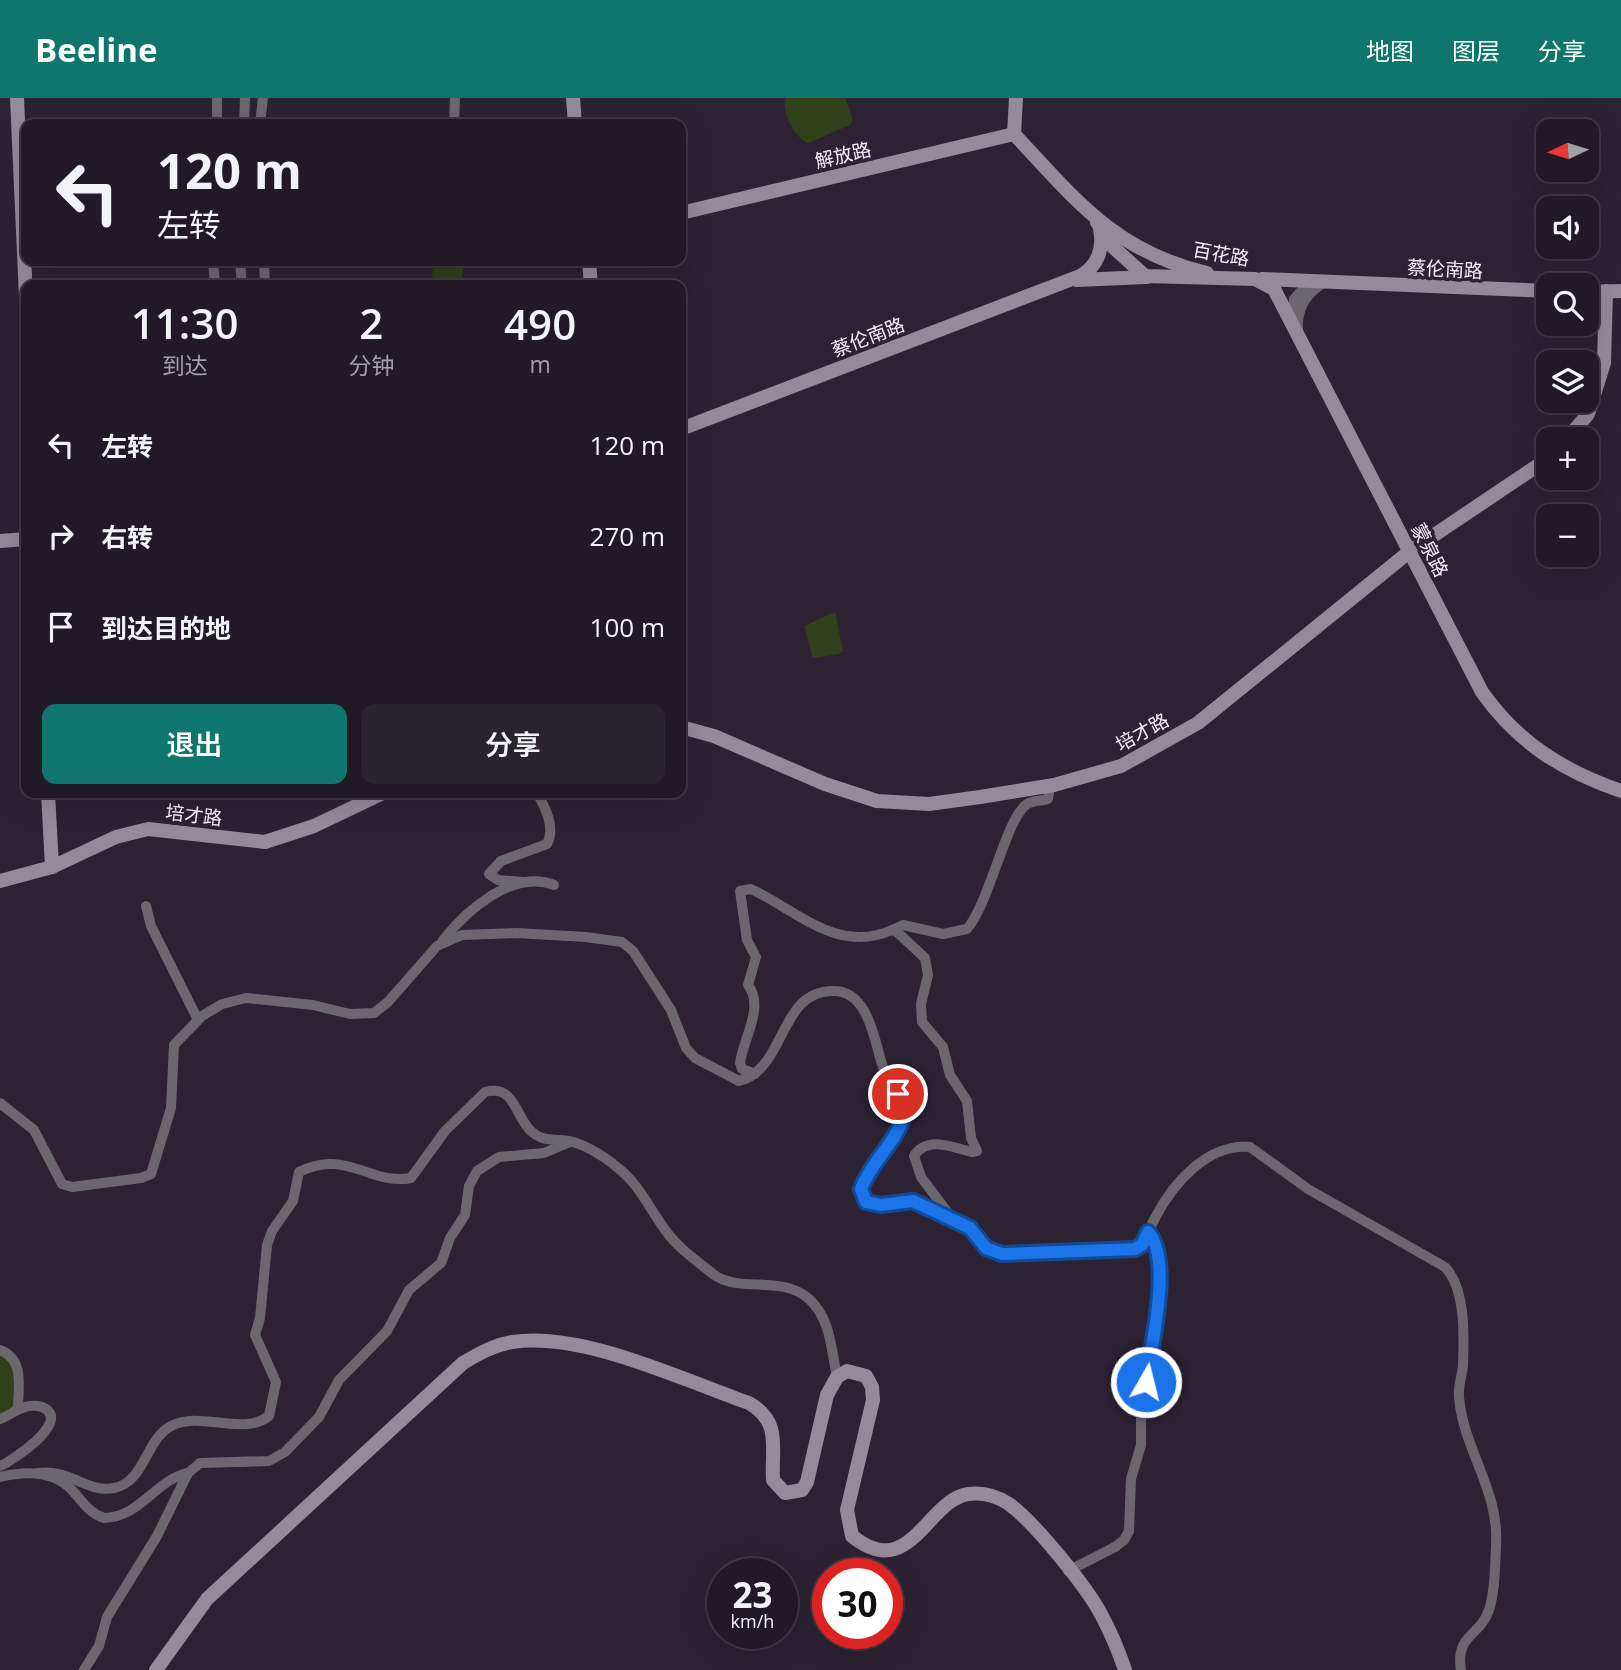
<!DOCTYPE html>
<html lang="zh">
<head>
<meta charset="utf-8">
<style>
  body { margin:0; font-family:"Open Sans","Noto Sans SC",sans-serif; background:#29232e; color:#f1f3f6; height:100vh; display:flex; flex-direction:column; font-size:26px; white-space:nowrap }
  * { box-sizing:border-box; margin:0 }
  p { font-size:23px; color:#a2a1a7 }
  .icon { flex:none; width:38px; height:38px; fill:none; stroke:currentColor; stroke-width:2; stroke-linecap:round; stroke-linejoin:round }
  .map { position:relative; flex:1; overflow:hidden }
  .sheet { position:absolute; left:21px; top:182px; width:665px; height:518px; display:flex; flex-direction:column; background:#211a26; border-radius:14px; box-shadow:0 7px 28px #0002,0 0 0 2px #3e3843 }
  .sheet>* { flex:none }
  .banner { position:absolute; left:21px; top:21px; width:665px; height:147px; border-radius:14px; box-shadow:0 7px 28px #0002,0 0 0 2px #3e3843; background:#211a26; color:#f1f3f6; overflow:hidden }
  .needle { width:46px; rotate:266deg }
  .tools { position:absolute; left:1536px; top:21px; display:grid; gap:14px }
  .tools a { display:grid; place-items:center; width:63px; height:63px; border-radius:14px; background:#211a26; box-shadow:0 7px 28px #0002,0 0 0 2px #3e3843; font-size:35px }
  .speed { position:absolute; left:707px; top:1460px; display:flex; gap:14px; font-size:35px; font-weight:700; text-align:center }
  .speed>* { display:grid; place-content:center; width:91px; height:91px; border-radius:50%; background:#211a26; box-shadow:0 7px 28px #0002,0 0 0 2px #3e3843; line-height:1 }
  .speed small { font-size:18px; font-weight:400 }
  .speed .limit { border:10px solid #d22; background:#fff; color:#111 }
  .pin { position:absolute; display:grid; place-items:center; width:60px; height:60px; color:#fff; margin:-30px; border:4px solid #fff; border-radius:50%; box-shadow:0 2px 7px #0007 }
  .me { position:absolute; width:77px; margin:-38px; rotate:8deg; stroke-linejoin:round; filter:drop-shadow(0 0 5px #0008) }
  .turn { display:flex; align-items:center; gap:24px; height:147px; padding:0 21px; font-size:32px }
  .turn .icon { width:91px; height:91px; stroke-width:2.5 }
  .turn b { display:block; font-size:49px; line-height:60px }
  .eta { display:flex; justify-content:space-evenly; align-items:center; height:119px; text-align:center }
  .eta b { font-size:42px; font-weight:600; line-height:49px }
  .button { display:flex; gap:14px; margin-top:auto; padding:14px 21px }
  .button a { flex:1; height:80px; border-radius:14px; background:#0f766e; color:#fff; font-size:28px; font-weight:600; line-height:80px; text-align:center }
  .button a+a { background:#29232e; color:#f1f3f6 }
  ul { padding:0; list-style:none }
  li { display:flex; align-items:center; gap:21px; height:91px; padding:0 21px }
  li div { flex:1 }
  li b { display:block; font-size:26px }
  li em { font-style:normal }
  header { display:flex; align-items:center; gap:42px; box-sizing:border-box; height:98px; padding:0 35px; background:#0f766e; color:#fff }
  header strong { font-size:33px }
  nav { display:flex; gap:38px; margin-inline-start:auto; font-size:24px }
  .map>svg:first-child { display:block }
</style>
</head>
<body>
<header>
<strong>Beeline</strong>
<nav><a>地图</a><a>图层</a><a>分享</a></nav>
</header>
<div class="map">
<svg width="1621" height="1572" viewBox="0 0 1621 1572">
  <rect width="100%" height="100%" fill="#2c2232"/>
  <g fill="#313f1b">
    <path d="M785 0H845L853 22 850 27 808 45C794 40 782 14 785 0Z"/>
    <polygon points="433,163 464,163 461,187 432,187"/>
    <polygon points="835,514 843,553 839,556 813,560 804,528"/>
    <polygon points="0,1256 13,1266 14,1309 0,1317"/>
  </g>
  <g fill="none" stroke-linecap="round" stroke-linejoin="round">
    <g stroke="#6c676f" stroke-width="10">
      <polyline points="217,26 217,0"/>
      <polyline points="244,26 245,0"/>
      <polyline points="260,26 263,0"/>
      <polyline points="454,26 455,0"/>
      <polyline points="213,163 215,187"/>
      <polyline points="240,163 242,187"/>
      <polyline points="264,163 265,187"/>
      <polyline points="1292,223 1294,201 1309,184"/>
      <path d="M1298 234C1296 212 1306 195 1325 184"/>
      <path d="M524 784 498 782 489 776 501 763 547 746C556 730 545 709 537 695"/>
      <polyline points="146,808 151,828 198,922"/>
      <path d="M892 832 903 827 943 836 967 831C990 804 1006 720 1027 706 1033 702 1042 703 1048 701L1050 688"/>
      <path d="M443 842C467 812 513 771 554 787"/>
      <path d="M755 976 742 971 740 965C743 941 765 909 748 887L756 859 747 842 740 793 751 791C798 813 837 856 892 832L897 834 925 860 928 877 921 906 922 924 943 949 950 977 967 1003 971 1040 977 1053 972 1054C953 1050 928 1037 914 1058L921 1079 951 1119"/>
      <path d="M0 1005 34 1032 62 1086 72 1089 141 1080 151 1076 171 1010 174 947 202 918 222 906 246 900 313 907 350 916 374 915 388 904 437 848 462 837 516 835 586 839 622 844 633 853 671 912 686 950 695 960 739 983C787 971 778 892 834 893 867 893 874 939 881 963 886 983 903 996 905 1016L892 1045 864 1081 861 1097 872 1107 913 1103 962 1126 986 1150 1002 1156 1135 1151C1147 1144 1149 1131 1155 1120 1173 1085 1208 1045 1250 1049L1308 1091 1445 1169C1466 1191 1464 1238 1463 1267 1462 1278 1458 1287 1459 1299 1463 1351 1500 1393 1496 1448 1495 1469 1495 1493 1489 1512 1480 1539 1455 1536 1461 1572"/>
      <path d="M0 1252C25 1262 18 1288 18 1311"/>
      <path d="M0 1321C9 1318 16 1311 25 1309 31 1307 40 1307 46 1311 68 1326 12 1363 0 1368"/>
      <path d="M38 1375C71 1371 86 1395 114 1390 145 1384 145 1342 171 1328 201 1312 242 1339 269 1318L276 1284 255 1237 260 1220 267 1147 272 1133 293 1103 299 1074C346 1050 371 1088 411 1080L445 1033 485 994C516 986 515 1020 532 1034 543 1043 550 1041 562 1042 581 1043 604 1058 618 1070 640 1087 650 1112 666 1133 678 1150 697 1163 713 1176 739 1196 782 1176 809 1201 831 1221 831 1251 837 1279"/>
      <path d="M0 1379C25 1373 53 1372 72 1392 82 1403 89 1415 104 1420 141 1419 155 1382 188 1375"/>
      <polyline points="1068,1473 1115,1449 1124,1442 1129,1433 1131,1381 1141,1347 1141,1317 1159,1190 1155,1142 1148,1134"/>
      <polyline points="84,1572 99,1548 107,1519 157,1438 188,1375 200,1365 269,1363 285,1354 319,1319 339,1282 387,1233 409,1192 441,1165 450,1140 465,1117 469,1088 477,1073 499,1059 544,1055 570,1044"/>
    </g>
    <g stroke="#938b98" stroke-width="14">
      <polyline points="17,0 26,200"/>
      <polyline points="573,0 575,26"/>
      <path d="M1016 0 1014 36C1075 101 1115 154 1207 175"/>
      <polyline points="681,115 1014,36"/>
      <path d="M1097 124 1113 149 1145 178 1255 181 1274 191 1482 594C1518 645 1563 673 1621 693"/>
      <polyline points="589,163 591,187"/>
      <polyline points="1262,181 1549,193"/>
      <polyline points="1077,182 1147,179"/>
      <polyline points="1587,194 1621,193"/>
      <path d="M681 331 1080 178C1098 168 1104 150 1100 131"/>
      <polyline points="1567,341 1588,316 1604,265 1606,193"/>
      <polyline points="0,443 26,441"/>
      <polyline points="681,629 714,638 825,686 877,703 929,706 980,699 1054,687 1121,668 1198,625 1409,454 1549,360"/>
      <polyline points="48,695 52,769"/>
      <polyline points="0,783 52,769 116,739 148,731 265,744 314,728 383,695"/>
      <path d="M156 1572 207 1501 463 1265C478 1256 494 1247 512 1244 582 1233 683 1282 749 1305 782 1324 771 1350 773 1382L785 1395 802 1392 807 1384 827 1297 837 1279 847 1273 866 1278 872 1289 873 1302 847 1412 852 1438C910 1485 926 1403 968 1396 983 1394 997 1398 1009 1406 1035 1425 1087 1489 1102 1518 1111 1535 1119 1554 1125 1572"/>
    </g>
  </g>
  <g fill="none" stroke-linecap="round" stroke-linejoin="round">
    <g stroke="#114b97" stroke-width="18">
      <path id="route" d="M898 996 905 1016C895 1046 871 1064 861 1091L866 1104 881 1107 913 1103 970 1130 986 1150 1002 1156 1135 1151 1142 1147 1148 1134C1173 1161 1151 1249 1146 1284"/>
    </g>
    <use href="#route" stroke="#1a73e8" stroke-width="12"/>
  </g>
  <g text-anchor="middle" stroke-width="7" stroke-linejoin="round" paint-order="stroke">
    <g font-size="19" fill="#f5eef9" stroke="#2c2232">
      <text transform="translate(843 57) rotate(-13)" y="7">解放路</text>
      <text transform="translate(1221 156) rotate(10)" y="7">百花路</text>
      <text transform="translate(1445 171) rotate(3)" y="7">蔡伦南路</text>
      <text transform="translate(868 239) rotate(-21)" y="7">蔡伦南路</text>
      <text transform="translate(1430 452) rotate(63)" y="7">蒙泉路</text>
      <text transform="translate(1142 634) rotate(-29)" y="7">培才路</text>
      <text transform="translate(194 717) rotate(7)" y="7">培才路</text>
    </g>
  </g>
</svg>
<div class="tools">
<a><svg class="needle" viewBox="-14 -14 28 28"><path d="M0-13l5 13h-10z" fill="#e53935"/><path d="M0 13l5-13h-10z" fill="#a2a1a7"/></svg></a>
<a><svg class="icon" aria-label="sound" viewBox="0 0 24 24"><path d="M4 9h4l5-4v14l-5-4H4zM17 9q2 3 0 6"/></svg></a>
<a><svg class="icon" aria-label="search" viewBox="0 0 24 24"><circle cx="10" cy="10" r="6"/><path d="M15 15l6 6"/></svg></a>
<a><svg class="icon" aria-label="layers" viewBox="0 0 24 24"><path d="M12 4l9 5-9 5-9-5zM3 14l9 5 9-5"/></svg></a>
<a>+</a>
<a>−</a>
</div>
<div class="speed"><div>23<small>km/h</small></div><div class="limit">30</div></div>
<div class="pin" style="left:898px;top:996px;background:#d93025"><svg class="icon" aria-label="arrive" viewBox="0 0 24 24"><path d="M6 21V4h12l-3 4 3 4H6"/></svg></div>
<svg class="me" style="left:1146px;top:1284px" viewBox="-20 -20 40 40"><circle r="17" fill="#1a73e8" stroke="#fff" stroke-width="3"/><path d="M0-11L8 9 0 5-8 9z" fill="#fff"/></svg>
<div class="banner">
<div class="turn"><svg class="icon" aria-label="left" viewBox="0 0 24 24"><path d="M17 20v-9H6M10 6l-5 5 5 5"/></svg><div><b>120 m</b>左转</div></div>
</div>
<section class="sheet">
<div class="eta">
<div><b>11:30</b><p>到达</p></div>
<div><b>2</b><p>分钟</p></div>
<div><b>490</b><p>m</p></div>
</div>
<ul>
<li><svg class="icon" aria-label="left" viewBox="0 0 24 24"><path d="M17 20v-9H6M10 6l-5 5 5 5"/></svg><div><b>左转</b></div><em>120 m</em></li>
<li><svg class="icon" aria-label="right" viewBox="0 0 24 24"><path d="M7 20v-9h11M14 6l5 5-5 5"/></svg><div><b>右转</b></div><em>270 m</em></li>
<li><svg class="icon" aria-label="arrive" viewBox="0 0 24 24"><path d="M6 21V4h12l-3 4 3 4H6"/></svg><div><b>到达目的地</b></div><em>100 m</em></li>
</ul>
<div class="button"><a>退出</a><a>分享</a></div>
</section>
</div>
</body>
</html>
